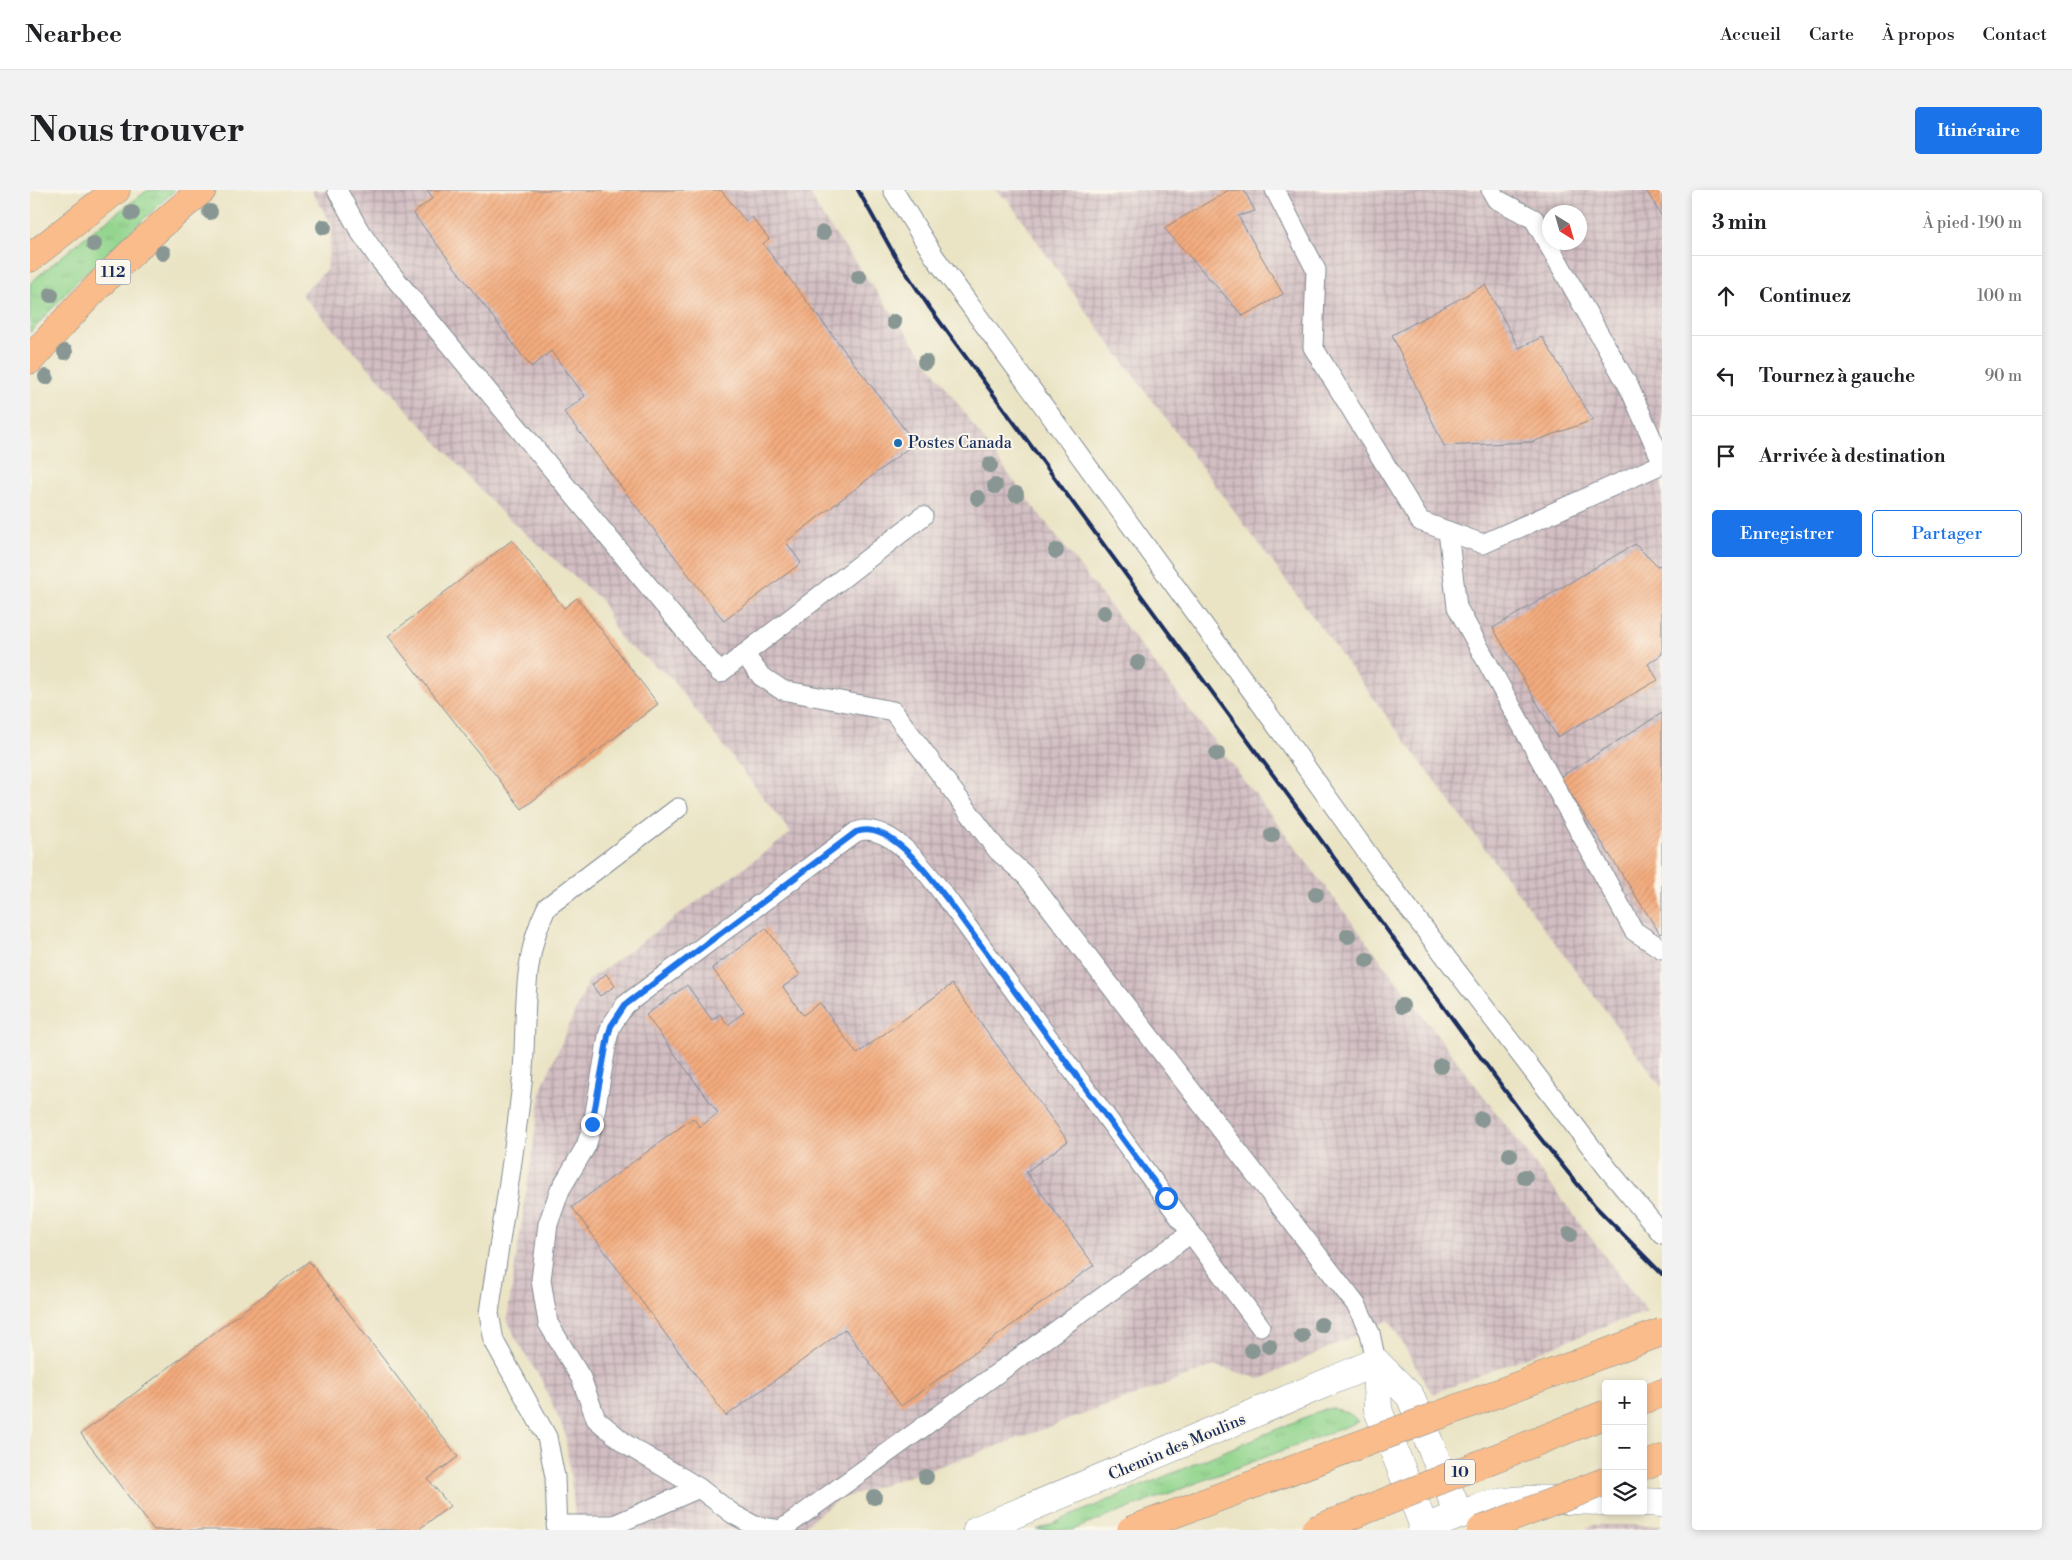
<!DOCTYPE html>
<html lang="fr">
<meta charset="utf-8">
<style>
body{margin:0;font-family:"Libre Bodoni",serif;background:#f2f2f2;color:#202124}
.controls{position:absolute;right:15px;bottom:15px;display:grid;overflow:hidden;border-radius:5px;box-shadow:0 2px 8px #0003}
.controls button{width:45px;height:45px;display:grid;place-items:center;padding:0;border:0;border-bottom:1px solid #e0e0e0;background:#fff;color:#202124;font:25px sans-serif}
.compass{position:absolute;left:1512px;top:15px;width:45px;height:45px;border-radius:50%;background:#fff;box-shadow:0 2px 8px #0003;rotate:143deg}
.stop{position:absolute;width:15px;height:15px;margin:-11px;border:4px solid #1a73e8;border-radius:50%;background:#fff}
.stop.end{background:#1a73e8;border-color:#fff;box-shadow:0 1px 5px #0008}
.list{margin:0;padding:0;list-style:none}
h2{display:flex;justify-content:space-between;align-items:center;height:65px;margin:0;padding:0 20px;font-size:21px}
h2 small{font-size:16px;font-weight:400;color:#757577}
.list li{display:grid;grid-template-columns:32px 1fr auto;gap:15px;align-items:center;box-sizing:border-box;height:80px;padding:0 20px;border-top:1px solid #e0e0e0}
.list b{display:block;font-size:19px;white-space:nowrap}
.list em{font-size:16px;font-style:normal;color:#757577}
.actions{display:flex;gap:10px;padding:15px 20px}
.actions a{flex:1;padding:11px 0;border:1px solid #1a73e8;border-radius:5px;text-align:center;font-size:18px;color:#1a73e8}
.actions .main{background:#1a73e8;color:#fff}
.icon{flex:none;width:28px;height:28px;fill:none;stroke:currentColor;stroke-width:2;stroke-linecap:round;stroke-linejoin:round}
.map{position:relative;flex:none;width:1632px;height:1340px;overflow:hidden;border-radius:5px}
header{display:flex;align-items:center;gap:30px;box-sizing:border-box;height:70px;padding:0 25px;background:#fff;border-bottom:1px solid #e0e0e0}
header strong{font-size:24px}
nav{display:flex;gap:28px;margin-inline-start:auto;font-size:18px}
.intro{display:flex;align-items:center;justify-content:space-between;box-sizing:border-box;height:120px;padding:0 30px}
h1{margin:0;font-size:35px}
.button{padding:12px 22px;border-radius:5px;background:#1a73e8;color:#fff;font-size:18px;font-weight:700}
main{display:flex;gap:30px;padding:0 30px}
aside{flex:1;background:#fff;border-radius:5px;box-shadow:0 2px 8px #0003}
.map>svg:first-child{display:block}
</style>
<header>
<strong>Nearbee</strong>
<nav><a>Accueil</a><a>Carte</a><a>À propos</a><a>Contact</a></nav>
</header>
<div class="intro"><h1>Nous trouver</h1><a class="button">Itinéraire</a></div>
<main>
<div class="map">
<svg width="1632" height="1340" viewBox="0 0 1632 1340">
<defs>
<pattern id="industrial-grid" width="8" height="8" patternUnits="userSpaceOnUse" patternTransform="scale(1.25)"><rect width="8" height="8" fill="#d2bec2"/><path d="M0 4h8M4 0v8" fill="none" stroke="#aa9ba1"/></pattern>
<pattern id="grass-tufts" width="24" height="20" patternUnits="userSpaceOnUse" patternTransform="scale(1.25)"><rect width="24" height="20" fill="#91d48c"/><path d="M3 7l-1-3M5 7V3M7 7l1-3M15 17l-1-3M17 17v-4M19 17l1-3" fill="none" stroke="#7cb67b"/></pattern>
<pattern id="building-hatch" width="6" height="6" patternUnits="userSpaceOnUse" patternTransform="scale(1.25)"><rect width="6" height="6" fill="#f3ab7d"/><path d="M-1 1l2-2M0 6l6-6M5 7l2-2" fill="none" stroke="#d0936e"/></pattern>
</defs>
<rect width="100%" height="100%" fill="#fbf7ec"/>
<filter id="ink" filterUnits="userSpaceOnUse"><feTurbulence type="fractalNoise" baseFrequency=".02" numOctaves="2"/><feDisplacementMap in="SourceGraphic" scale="10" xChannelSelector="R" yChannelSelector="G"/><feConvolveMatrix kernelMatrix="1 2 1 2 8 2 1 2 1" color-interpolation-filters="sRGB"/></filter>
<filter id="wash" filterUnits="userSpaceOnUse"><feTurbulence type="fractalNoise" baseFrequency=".0096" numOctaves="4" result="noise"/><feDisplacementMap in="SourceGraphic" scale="20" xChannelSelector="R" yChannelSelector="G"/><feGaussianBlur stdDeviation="1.12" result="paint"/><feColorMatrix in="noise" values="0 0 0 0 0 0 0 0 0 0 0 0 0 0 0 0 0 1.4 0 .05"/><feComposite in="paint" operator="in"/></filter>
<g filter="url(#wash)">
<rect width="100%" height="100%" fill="#eae4c5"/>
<!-- industrial -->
<g fill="url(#industrial-grid)" fill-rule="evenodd">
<polygon points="281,0 778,0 794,29 983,290 1250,637 1617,1122 1583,1133 1402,1204 1359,1130 1231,1189 1185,1176 943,1265 807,1310 769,1340 547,1340 535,1243 512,1191 486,1149 477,1129 512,897 559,790 761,643 639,486 590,449 571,410 472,323 271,104 297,79 302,35"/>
<path d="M964,0h668v897l-577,-777 -77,-110zM1520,22h30v30h-30z"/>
<polygon points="1564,1335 1632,1335 1632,1340 1555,1340"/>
</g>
<!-- grass -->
<g fill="url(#grass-tufts)" stroke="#568275">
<polygon points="118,0 145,0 47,91 0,143 0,93 60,43"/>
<path d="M1295,1219c12,-1 26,2 33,13l-286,108h-35z"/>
</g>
<g id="blocks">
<!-- building -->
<g fill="url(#building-hatch)">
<polygon points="397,0 691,0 716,32 722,27 739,49 733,54 885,253 756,352 771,373 694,431 534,222 555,206 521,161 501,177 383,23 403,8"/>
<polygon points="1199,0 1214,0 1225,21 1208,26 1253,104 1213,126 1134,38"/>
<polygon points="1616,0 1632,0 1632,27"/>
<polygon points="1455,95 1489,158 1512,147 1563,230 1502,252 1414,256 1362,145"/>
<polygon points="482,350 534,418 547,408 628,514 492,619 358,446"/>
<polygon points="1605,354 1627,376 1632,375 1632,464 1618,474 1628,490 1527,547 1463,438"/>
<polygon points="1632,523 1632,743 1630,744 1530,587"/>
<polygon points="736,738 770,785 753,797 773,825 790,813 827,864 922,794 1038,951 996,982 1064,1075 871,1216 815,1139 696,1226 542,1017 663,928 670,937 688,923 616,825 657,795 682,830 690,824 698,835 714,822 682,778"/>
<polygon points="576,784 585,796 570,806 562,795"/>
<polygon points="279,1071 428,1267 398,1289 420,1316 388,1340 124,1340 51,1244"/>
</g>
</g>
</g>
<g filter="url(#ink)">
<use href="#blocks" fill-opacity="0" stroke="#828a92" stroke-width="1"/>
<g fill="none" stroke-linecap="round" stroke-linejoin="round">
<defs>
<g id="service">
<polyline points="307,0 329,40 349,69 690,483 893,326"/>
<polyline points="863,0 904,66 1221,500 1350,681 1578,979 1632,1044"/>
<polyline points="1245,0 1286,80 1283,157 1390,331 1453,354 1632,274"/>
<polyline points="1461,0 1466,9 1504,29 1599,197 1632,271"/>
<polyline points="1418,341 1427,417 1604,741 1632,759"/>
<polyline points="714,464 731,486 752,500 863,521 968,661 996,686 1327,1116 1340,1143 1346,1172"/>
<path d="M833,640c36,-1 67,47 87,73l241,330 -410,297 -26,-4 -22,-12 -34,-26 -72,-43 -31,-26 -15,-41 -33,-55 -7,-43 7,-56 12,-34 26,-44 7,-22 15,-88 3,-10 14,-21 231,-173z"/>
<polyline points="1161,1043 1230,1136"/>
<polyline points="526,1335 584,1335 669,1298"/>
<path d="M527,1340l-2,-53 -8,-40 -53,-96 -5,-28c11,-76 25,-153 33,-230 6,-59 -3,-122 25,-176l131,-99"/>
</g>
<g id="tertiary">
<polyline points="1346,1172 1380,1206 1429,1325"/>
<polyline points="1346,1172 1348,1220 1395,1339"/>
<polyline points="1613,1312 1632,1313"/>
<polyline points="947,1340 1346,1172"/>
<path d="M1392,1340c27,-11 54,-24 84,-28 33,-5 67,-1 100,-1"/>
</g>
<g id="primary">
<polyline points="0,68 86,0"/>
<path d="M0,170c53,-61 110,-119 172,-170"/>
</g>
<g id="motorway">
<polyline points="1613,1210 1632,1203"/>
<polyline points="1613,1276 1632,1269"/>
</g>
</defs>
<!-- service casing -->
<use href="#service" stroke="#828a92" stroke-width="21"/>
<!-- tertiary casing -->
<use href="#tertiary" stroke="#828a92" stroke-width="29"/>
<!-- primary casing -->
<use href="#primary" stroke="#828a92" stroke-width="29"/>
<!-- motorway casing -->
<use href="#motorway" stroke="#828a92" stroke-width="29"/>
<!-- service -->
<use href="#service" stroke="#fff" stroke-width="19"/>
<!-- tertiary -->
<use href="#tertiary" stroke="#fff" stroke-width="28"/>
<!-- primary -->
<use href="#primary" stroke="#f9bc8a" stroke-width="28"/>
<!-- motorway -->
<use href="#motorway" stroke="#f9bc8a" stroke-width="28"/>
<!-- rail -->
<polyline stroke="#1b2f5e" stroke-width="4" points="828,0 865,66 899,117 1507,944 1565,1016 1632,1084"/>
<defs>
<g id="motorway-bridge">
<polyline points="1101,1340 1632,1142"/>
<polyline points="1285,1340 1576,1224"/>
<polyline points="1451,1340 1576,1291"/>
</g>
</defs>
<!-- motorway-bridge casing -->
<use href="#motorway-bridge" stroke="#828a92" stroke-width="29" stroke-linecap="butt"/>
<!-- motorway-bridge -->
<use href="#motorway-bridge" stroke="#f9bc8a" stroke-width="28"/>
</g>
<!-- trees -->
<g fill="#889793">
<circle cx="180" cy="22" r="8"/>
<circle cx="102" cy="23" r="8"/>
<circle cx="294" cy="37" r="8"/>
<circle cx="793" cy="43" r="8"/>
<circle cx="64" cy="54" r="8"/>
<circle cx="133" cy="63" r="8"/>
<circle cx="829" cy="87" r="8"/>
<circle cx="21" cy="105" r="8"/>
<circle cx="864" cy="132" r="8"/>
<circle cx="35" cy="162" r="8"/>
<circle cx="895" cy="172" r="8"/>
<circle cx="16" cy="187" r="8"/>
<circle cx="960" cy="275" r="8"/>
<circle cx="965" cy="296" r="8"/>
<circle cx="986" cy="304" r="8"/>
<circle cx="948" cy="308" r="8"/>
<circle cx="1026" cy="361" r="8"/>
<circle cx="1074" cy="423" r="8"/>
<circle cx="1108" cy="473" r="8"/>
<circle cx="1187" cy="564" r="8"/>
<circle cx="1242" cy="645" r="8"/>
<circle cx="1286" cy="704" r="8"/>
<circle cx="1318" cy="746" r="8"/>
<circle cx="1337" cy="770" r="8"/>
<circle cx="1372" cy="816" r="8"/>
<circle cx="1411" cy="876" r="8"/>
<circle cx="1451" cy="929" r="8"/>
<circle cx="1480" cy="965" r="8"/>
<circle cx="1495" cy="987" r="8"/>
<circle cx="1540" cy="1044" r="8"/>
<circle cx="1291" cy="1135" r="8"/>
<circle cx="1272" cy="1146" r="8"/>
<circle cx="1239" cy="1156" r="8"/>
<circle cx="1222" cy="1160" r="8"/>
<circle cx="896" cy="1287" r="8"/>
<circle cx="844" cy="1307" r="8"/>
</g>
</g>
<g fill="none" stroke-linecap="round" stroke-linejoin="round" filter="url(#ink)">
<!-- route -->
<path stroke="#1a73e8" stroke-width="6" d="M562,934l16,-88 3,-10 14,-21 231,-173c35,-13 75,47 94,71l216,295"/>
</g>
<!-- markers -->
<circle fill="#1f6fb2" stroke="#fbf7ec" stroke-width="2" cx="868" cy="253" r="5"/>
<g text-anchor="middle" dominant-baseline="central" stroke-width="4" stroke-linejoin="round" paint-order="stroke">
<!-- shield labels -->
<g fill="#fbf7ec" stroke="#5e6b89" stroke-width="1">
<rect x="65.5" y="69.5" width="35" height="25" rx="4"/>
<rect x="1415" y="1269.5" width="30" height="25" rx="4"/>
</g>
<g font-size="15" font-weight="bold" fill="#1b2f5e">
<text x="83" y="82">112</text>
<text x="1430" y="1282">10</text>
</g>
<!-- poi labels -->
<g font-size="16" fill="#1b2f5e" stroke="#fbf7ec" text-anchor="start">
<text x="878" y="253">Postes Canada</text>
</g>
<!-- street labels -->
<g font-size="16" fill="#1b2f5e" stroke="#fbf7ec">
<text transform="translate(1147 1257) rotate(-23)">Chemin des Moulins</text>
</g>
</g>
</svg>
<div class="controls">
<button>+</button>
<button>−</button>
<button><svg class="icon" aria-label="layers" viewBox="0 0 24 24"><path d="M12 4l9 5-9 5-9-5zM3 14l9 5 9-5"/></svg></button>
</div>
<svg class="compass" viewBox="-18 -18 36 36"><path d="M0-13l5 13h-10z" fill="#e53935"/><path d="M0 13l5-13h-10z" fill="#757577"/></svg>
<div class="stop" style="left:1136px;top:1008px"></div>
<div class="stop end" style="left:562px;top:934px"></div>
</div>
<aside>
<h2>3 min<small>À pied · 190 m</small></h2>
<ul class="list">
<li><svg class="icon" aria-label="ahead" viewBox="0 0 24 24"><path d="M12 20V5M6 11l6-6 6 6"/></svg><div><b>Continuez</b></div><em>100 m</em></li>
<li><svg class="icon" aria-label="left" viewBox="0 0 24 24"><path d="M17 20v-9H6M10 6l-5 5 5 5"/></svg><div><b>Tournez à gauche</b></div><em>90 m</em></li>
<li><svg class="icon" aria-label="arrive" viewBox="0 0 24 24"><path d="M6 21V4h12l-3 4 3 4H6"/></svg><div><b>Arrivée à destination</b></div></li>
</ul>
<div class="actions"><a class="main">Enregistrer</a><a>Partager</a></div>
</aside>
</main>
